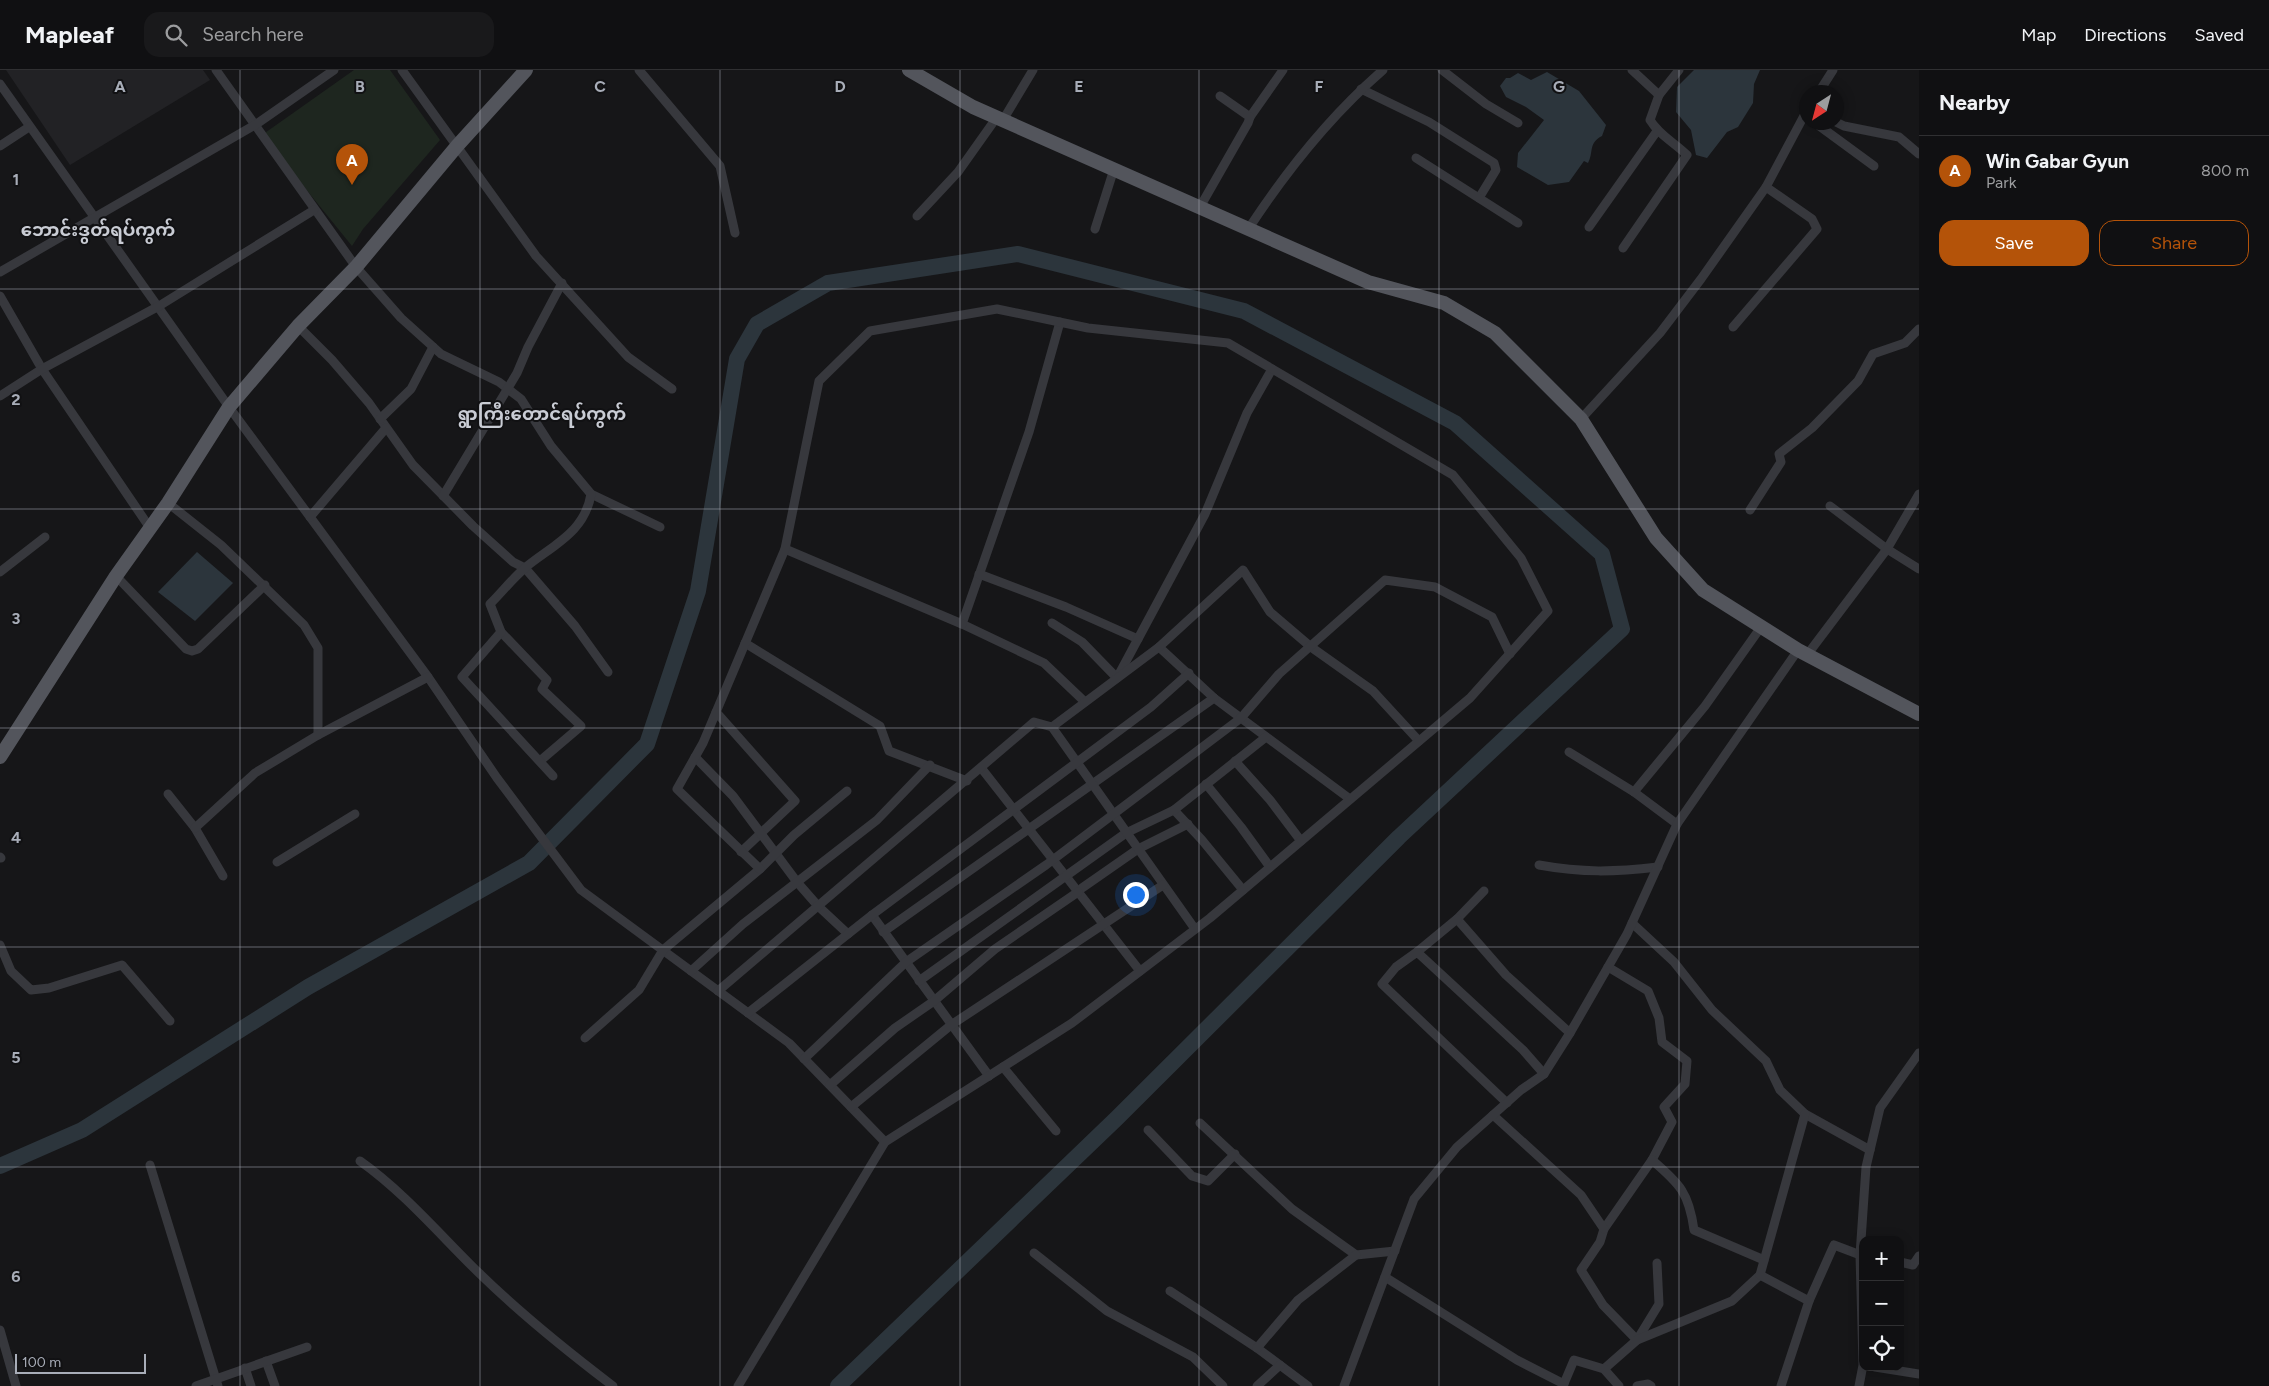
<!DOCTYPE html>
<meta charset="utf-8">
<style>
body{margin:0;font-family:Figtree,"Noto Sans Myanmar",sans-serif;background:#19191b;color:#f1f3f6}
.controls{position:absolute;right:15px;bottom:15px;display:grid;overflow:hidden;border-radius:10px;box-shadow:0 2px 12px #0003}
.controls button{width:45px;height:45px;display:grid;place-items:center;padding:0;border:0;border-bottom:1px solid #303032;background:#101012;color:#f1f3f6;font:25px sans-serif}
.compass{position:absolute;left:1799px;top:15px;width:45px;height:45px;border-radius:50%;background:#101012;box-shadow:0 2px 12px #0003;rotate:216deg}
.scale{position:absolute;left:15px;bottom:12px;width:131px;box-sizing:border-box;padding-left:5px;border:2px solid #a8adb8;border-top:0;font-size:14px;line-height:18px;white-space:nowrap;color:#a8adb8;-webkit-text-stroke:4px #111113;paint-order:stroke}
.you{position:absolute;left:1135px;top:824px;width:18px;height:18px;margin:-12px;border:4px solid #fff;border-radius:50%;background:#1a73e8;box-shadow:0 0 0 8px #1a73e833}
.badge{display:grid;place-items:center;width:32px;height:32px;border-radius:50%;background:#b45309;color:#fff;font-size:16px;font-weight:700}
.pin{position:absolute;translate:-50% -41px;filter:drop-shadow(0 1px 2px #0008)}
.pin::after{content:'';position:absolute;top:26px;width:18px;height:15px;background:inherit;clip-path:polygon(0 0,100% 0,50% 100%)}
.list{margin:0;padding:0;list-style:none}
h2{display:flex;justify-content:space-between;align-items:center;height:65px;margin:0;padding:0 20px;font-size:21px}
h2 small{font-size:16px;font-weight:400;color:#9c9d9f}
.list li{display:grid;grid-template-columns:32px 1fr auto;gap:15px;align-items:center;box-sizing:border-box;height:70px;padding:0 20px;border-top:1px solid #303032}
.list b{display:block;font-size:19px;white-space:nowrap}
.list p{margin:0;font-size:16px;white-space:nowrap;color:#9c9d9f}
.list em{font-size:16px;font-style:normal;color:#9c9d9f}
.actions{display:flex;gap:10px;padding:15px 20px}
.actions a{flex:1;padding:11px 0;border:1px solid #b45309;border-radius:15px;text-align:center;font-size:18px;color:#b45309}
.actions .main{background:#b45309;color:#fff}
.icon{flex:none;width:28px;height:28px;fill:none;stroke:currentColor;stroke-width:2;stroke-linecap:round;stroke-linejoin:round}
.map{position:relative;flex:none;width:1919px;height:1316px;overflow:hidden}
header{display:flex;align-items:center;gap:30px;box-sizing:border-box;height:70px;padding:0 25px;background:#101012;border-bottom:1px solid #303032}
header strong{font-size:24px}
nav{display:flex;gap:28px;margin-inline-start:auto;font-size:18px}
.search{width:350px;height:45px;background:#19191b;display:flex;align-items:center;gap:12px;box-sizing:border-box;padding:0 18px;border-radius:15px;color:#9c9d9f;font-size:19px}
main{display:flex}
aside{flex:1;background:#101012}
.map>svg:first-child{display:block}
</style>
<header>
<strong>Mapleaf</strong>
<div class="search"><svg class="icon" aria-label="search" viewBox="0 0 24 24"><circle cx="10" cy="10" r="6"/><path d="M15 15l6 6"/></svg>Search here</div>
<nav><a>Map</a><a>Directions</a><a>Saved</a></nav>
</header>
<main>
<div class="map">
<svg width="1919" height="1316" viewBox="0 0 1919 1316">
<rect width="100%" height="100%" fill="#161618"/>
<!-- built -->
<polygon fill="#222225" points="6,0 203,0 210,10 70,95"/>
<!-- green -->
<polygon fill="#1e261f" points="354,0 390,0 440,70 363,159 352,176 262,65"/>
<!-- water -->
<g fill="#2c353c">
<polygon points="1694,0 1760,0 1754,14 1753,33 1738,57 1727,62 1707,88 1696,85 1691,60 1676,42 1677,17"/>
<path d="M1547,2l32,19 27,34 -4,11c-14,7 -8,16 -14,27l-4,-2 -15,21 -21,3 -31,-18 1,-14 26,-33 -18,-13 -20,-10 -6,-11 6,-8h4l8,-5 13,7z"/>
<polygon points="197,482 233,513 195,551 158,522"/>
</g>
<g fill="none" stroke-linecap="round" stroke-linejoin="round">
<!-- river -->
<polyline stroke="#2c353c" stroke-width="16" points="0,1096 82,1060 308,917 529,793 647,674 698,521 737,289 757,254 828,213 1018,184 1244,241 1455,353 1602,484 1622,559 1399,767 1117,1048 838,1316"/>
<!-- street -->
<g stroke="#37383d" stroke-width="9">
<polyline points="216,0 356,197 401,248 441,284 499,312 521,329 551,376 591,424 660,457"/>
<polyline points="402,0 536,186 628,287 672,319"/>
<polyline points="639,0 720,96 735,163"/>
<polyline points="1442,0 1486,34 1518,53"/>
<polyline points="1632,0 1659,25"/>
<polyline points="0,14 229,337 428,607 497,708 581,820 789,973 885,1072"/>
<polyline points="1361,19 1429,52 1494,93 1496,100 1479,128"/>
<polyline points="1819,22 1833,0"/>
<polyline points="1250,47 1283,0"/>
<polyline points="1003,50 1033,0"/>
<polyline points="1814,52 1874,96"/>
<polyline points="1836,52 1844,56 1899,67 1919,84"/>
<polyline points="0,76 29,57"/>
<polyline points="1416,88 1518,153"/>
<polyline points="1200,137 1248,53 1250,47 1220,26"/>
<polyline points="917,146 958,102 997,47"/>
<polyline points="1589,157 1657,61"/>
<path d="M1249,158c38,-58 81,-112 134,-158"/>
<polyline points="1095,159 1114,99"/>
<path d="M1623,178l64,-93c-12,-12 -28,-20 -37,-35l9,-25 20,-25"/>
<polyline points="0,202 255,55 334,0"/>
<polyline points="0,226 42,299 150,458"/>
<polyline points="1060,252 1029,362 962,554 1044,593 1085,632"/>
<polyline points="298,256 332,290 369,333 413,395 473,456 513,492 525,498 575,556 608,602"/>
<polyline points="1733,257 1817,159 1812,149 1766,117"/>
<polyline points="0,326 42,299 159,236 314,140"/>
<polyline points="380,349 411,319 433,277"/>
<polyline points="1581,349 1660,263 1701,209 1766,117 1806,42"/>
<polyline points="443,426 517,303 528,277 562,213"/>
<polyline points="168,433 221,475 304,555 318,578 318,665"/>
<polyline points="1830,436 1887,479 1919,499"/>
<polyline points="1750,440 1781,392 1779,384 1812,358 1858,311 1873,284 1905,273 1919,259"/>
<polyline points="310,447 386,358"/>
<polyline points="785,479 962,554"/>
<polyline points="0,502 45,467"/>
<polyline points="979,504 1066,537 1138,569"/>
<polyline points="116,506 186,579 192,581 198,579 265,515"/>
<polyline points="1052,553 1082,572 1117,608 1205,444 1247,343 1272,299"/>
<polyline points="501,562 547,610 542,619 581,656 540,691"/>
<polyline points="745,573 880,656 889,681 967,711"/>
<polyline points="1159,577 1214,628 1350,729"/>
<polyline points="1807,585 1887,479 1919,424"/>
<polyline points="716,642 795,731 741,782"/>
<polyline points="1052,657 1159,577 1243,500 1270,542 1311,577 1373,621 1419,671"/>
<polyline points="1569,682 1634,722 1677,754"/>
<polyline points="695,687 733,726 797,812 818,836 848,864"/>
<polyline points="1235,691 1270,730 1301,771"/>
<polyline points="982,699 1140,901"/>
<path d="M553,706l-91,-99 39,-45 -11,-28c12,-12 23,-26 36,-37 27,-22 59,-35 65,-73"/>
<polyline points="1206,714 1241,757 1270,797"/>
<polyline points="1634,722 1705,636 1761,557"/>
<polyline points="168,724 195,758 223,806"/>
<polyline points="1174,740 1202,770 1243,820"/>
<polyline points="195,758 255,703 318,665 428,607"/>
<polyline points="0,787 1,788"/>
<polyline points="277,792 355,744"/>
<path d="M1539,795c44,8 75,7 119,2"/>
<polyline points="1082,818 1138,779 1188,754"/>
<polyline points="1484,821 1457,849 1506,905 1570,963"/>
<polyline points="872,845 989,1006"/>
<polyline points="1632,853 1674,892 1712,940 1766,991 1780,1020 1805,1044 1870,1080"/>
<polyline points="883,862 1214,628"/>
<polyline points="0,875 11,901 31,920 49,918 122,895 170,951"/>
<polyline points="1417,882 1457,849"/>
<polyline points="1608,897 1648,921 1659,948 1662,972 1687,991 1685,1014 1664,1037 1672,1052 1652,1090 1604,1159 1600,1172 1581,1200 1603,1235 1637,1270 1659,1234 1657,1193"/>
<polyline points="691,901 743,854 877,750 930,695"/>
<polyline points="919,911 1126,763 1174,740 1266,667"/>
<polyline points="718,921 1034,652 1052,657 1195,859"/>
<polyline points="748,943 872,845 1151,637 1189,603"/>
<polyline points="585,968 639,920 663,880 760,799 794,765 847,721"/>
<polyline points="804,989 906,892 1046,795 1241,648 1279,604 1385,510 1435,517 1492,547 1510,584"/>
<polyline points="1003,997 1056,1061"/>
<polyline points="830,1015 895,958 934,931 995,879 1078,822"/>
<polyline points="1507,1033 1382,914 1396,897 1417,882 1523,980 1544,1004"/>
<polyline points="851,1037 951,955 1163,815"/>
<polyline points="1493,1045 1581,1125 1604,1159"/>
<polyline points="1200,1053 1292,1139 1356,1185 1395,1181"/>
<polyline points="1148,1060 1192,1106 1208,1111 1235,1084"/>
<path d="M1652,1090c28,24 37,33 42,70l70,30"/>
<path d="M360,1091c45,32 80,74 119,112 42,41 88,78 134,113"/>
<polyline points="150,1095 218,1316"/>
<polyline points="1034,1183 1107,1241 1193,1287 1223,1316"/>
<polyline points="1900,1192 1913,1195 1919,1186"/>
<polyline points="1385,1207 1517,1290 1564,1314"/>
<polyline points="1170,1221 1257,1278 1308,1316"/>
<polyline points="1809,1231 1834,1175 1863,1186"/>
<polyline points="0,1260 16,1316"/>
<polyline points="1257,1278 1298,1230 1356,1185"/>
<polyline points="266,1291 275,1316"/>
<polyline points="1875,1297 1919,1304"/>
<polyline points="245,1298 251,1316"/>
<polyline points="1604,1299 1637,1270 1732,1231 1760,1205"/>
<polyline points="196,1316 307,1277"/>
<polyline points="738,1316 885,1072 1072,953 1210,848 1470,628 1548,541 1521,488 1453,405 1228,273 1088,258 997,239 870,261 819,311 785,479 703,673 677,719 760,799"/>
<polyline points="1257,1316 1280,1295"/>
<polyline points="1344,1316 1414,1129 1457,1077 1521,1020 1544,1004 1570,963 1627,864 1677,754 1798,580"/>
<polyline points="1563,1316 1574,1290 1604,1299 1619,1316"/>
<polyline points="1637,1316 1648,1314 1651,1316"/>
<polyline points="1781,1316 1809,1231 1760,1205 1805,1044"/>
<polyline points="1859,1316 1863,1295 1860,1185 1866,1097 1880,1038 1919,983"/>
</g>
<!-- primary -->
<g stroke="#53555c" stroke-width="14">
<polyline points="909,0 973,37 1368,212 1444,233 1495,263 1581,349 1656,468 1703,520 1798,580 1919,644"/>
<polyline points="0,687 116,506 168,433 229,337 298,256 356,197 457,76 526,0"/>
</g>
</g>
<!-- grid -->
<path fill="none" stroke="#a8adb8" stroke-width="1" stroke-opacity="0.55" d="M240,0v1316M480,0v1316M720,0v1316M960,0v1316M1199,0v1316M1439,0v1316M1679,0v1316M0,219h1919M0,439h1919M0,658h1919M0,877h1919M0,1097h1919"/>
<g text-anchor="middle" dominant-baseline="central" stroke-width="4" stroke-linejoin="round" paint-order="stroke">
<!-- quarter labels -->
<g font-size="18" font-weight="bold" fill="#c9ccd4" stroke="#111113">
<text x="98" y="160">ဘောင်းဒွတ်ရပ်ကွက်</text>
<text x="542" y="344">ရွာကြီးတောင်ရပ်ကွက်</text>
</g>
</g>
<g font-size="16" text-anchor="middle" font-weight="bold" fill="#a8adb8" stroke="#111113" stroke-width="4" stroke-linejoin="round" paint-order="stroke">
<text x="120" y="22">A</text>
<text x="360" y="22">B</text>
<text x="600" y="22">C</text>
<text x="840" y="22">D</text>
<text x="1079" y="22">E</text>
<text x="1319" y="22">F</text>
<text x="1559" y="22">G</text>
<text x="16" y="115">1</text>
<text x="16" y="335">2</text>
<text x="16" y="554">3</text>
<text x="16" y="773">4</text>
<text x="16" y="993">5</text>
<text x="16" y="1212">6</text>
</g>
</svg>
<div class="controls">
<button>+</button>
<button>−</button>
<button><svg class="icon" aria-label="locate" viewBox="0 0 24 24"><circle cx="12" cy="12" r="6"/><path d="M12 2v4M12 18v4M2 12h4M18 12h4"/></svg></button>
</div>
<svg class="compass" viewBox="-18 -18 36 36"><path d="M0-13l5 13h-10z" fill="#e53935"/><path d="M0 13l5-13h-10z" fill="#9c9d9f"/></svg>
<div class="scale">100 m</div>
<div class="you"></div>
<div class="pin badge" style="left:352px;top:115px">A</div>
</div>
<aside>
<h2>Nearby<small></small></h2>
<ul class="list">
<li><span class="badge">A</span><div><b>Win Gabar Gyun</b><p>Park</p></div><em>800 m</em></li>
</ul>
<div class="actions"><a class="main">Save</a><a>Share</a></div>
</aside>
</main>
